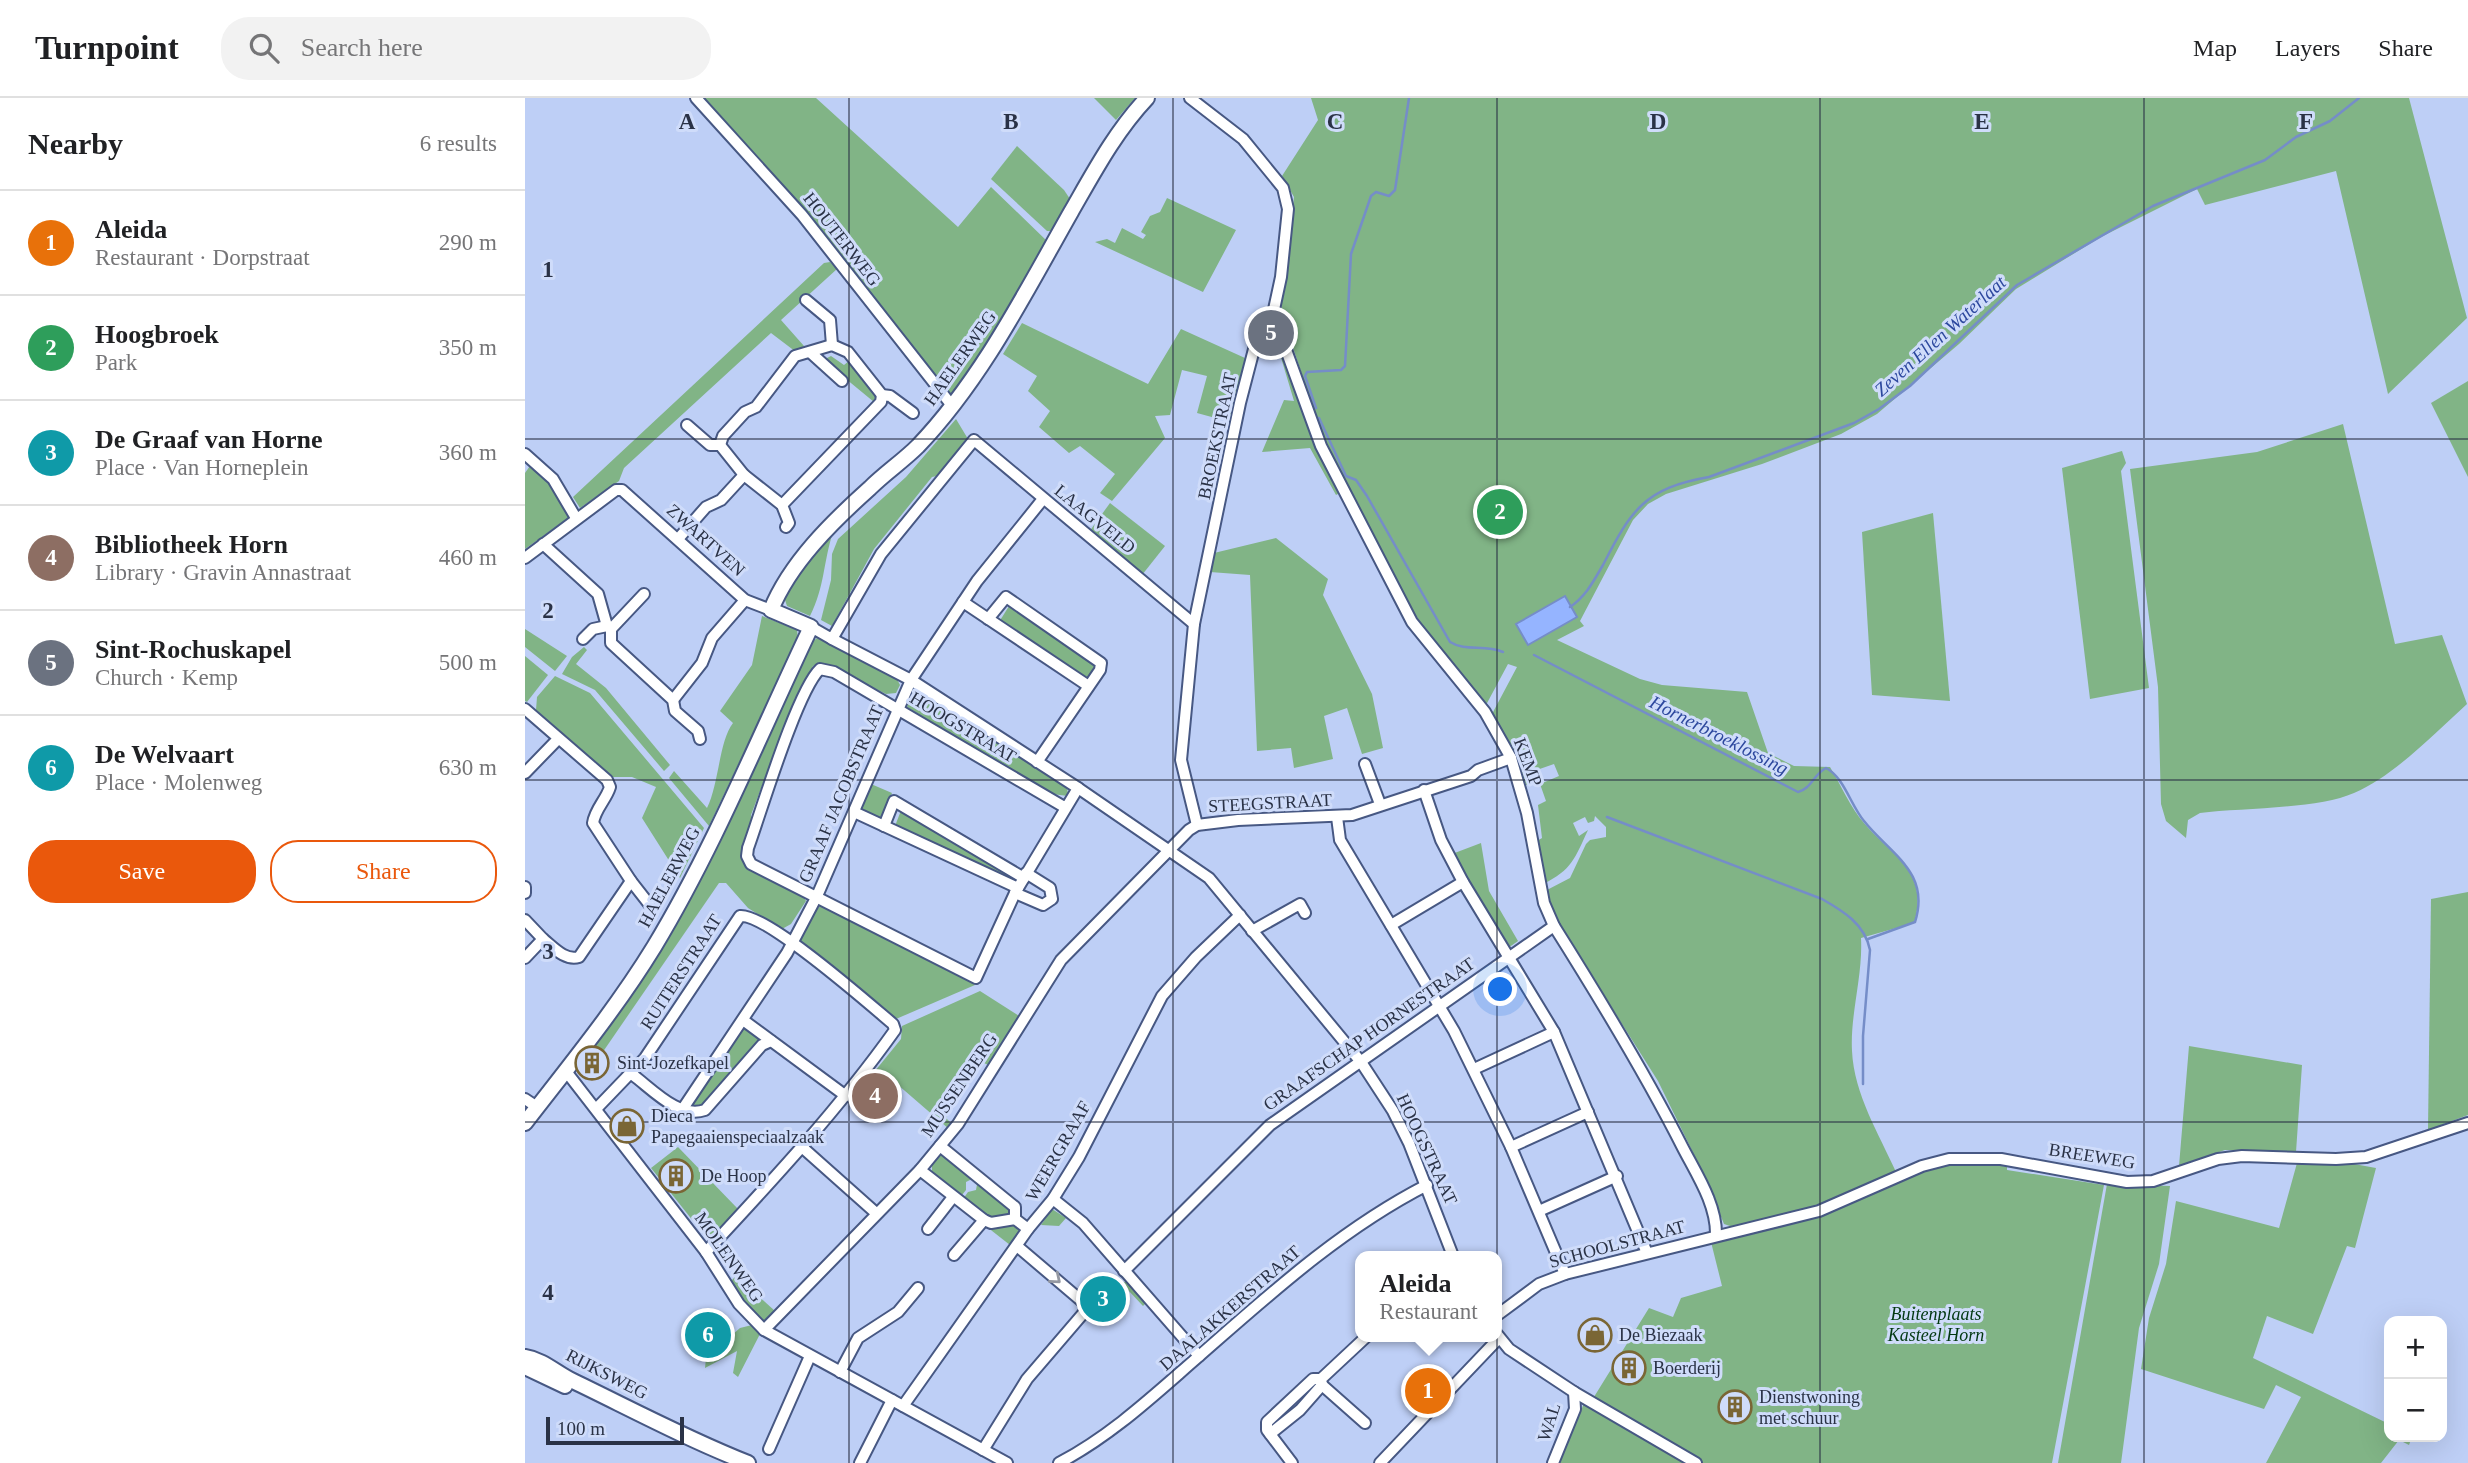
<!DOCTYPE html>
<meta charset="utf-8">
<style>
body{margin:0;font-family:Georgia,serif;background:#f2f2f2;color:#202124}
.controls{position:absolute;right:21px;bottom:21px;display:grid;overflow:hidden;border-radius:14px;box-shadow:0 7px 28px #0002}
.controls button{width:63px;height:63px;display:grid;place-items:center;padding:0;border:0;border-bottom:2px solid #e0e0e0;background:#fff;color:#202124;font:35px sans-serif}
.scale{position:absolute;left:21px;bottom:18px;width:138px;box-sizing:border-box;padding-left:7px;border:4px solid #2a3246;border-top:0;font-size:19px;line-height:24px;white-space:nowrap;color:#2a3246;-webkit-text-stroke:5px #cfdcfa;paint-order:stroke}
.you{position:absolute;left:976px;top:892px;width:24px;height:24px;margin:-18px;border:5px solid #fff;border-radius:50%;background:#1a73e8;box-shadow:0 0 0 10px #1a73e833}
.badge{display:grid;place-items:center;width:46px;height:46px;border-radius:50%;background:#ea580c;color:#fff;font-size:23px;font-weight:700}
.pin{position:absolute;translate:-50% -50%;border:4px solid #fff;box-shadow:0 2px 7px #0006}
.popup{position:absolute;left:830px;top:1153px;width:147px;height:91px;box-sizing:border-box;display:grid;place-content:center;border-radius:14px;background:#fff;filter:drop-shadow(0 2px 5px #0005);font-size:23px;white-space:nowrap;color:#757577}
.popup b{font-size:26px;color:#202124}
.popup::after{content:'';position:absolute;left:50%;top:100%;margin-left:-14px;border:14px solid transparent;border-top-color:#fff}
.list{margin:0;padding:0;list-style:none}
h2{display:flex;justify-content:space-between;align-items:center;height:91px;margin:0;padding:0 28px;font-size:30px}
h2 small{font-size:23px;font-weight:400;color:#757577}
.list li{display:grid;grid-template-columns:46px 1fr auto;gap:21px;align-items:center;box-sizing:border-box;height:105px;padding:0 28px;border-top:2px solid #e0e0e0}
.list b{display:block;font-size:26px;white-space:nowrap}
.list p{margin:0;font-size:23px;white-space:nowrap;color:#757577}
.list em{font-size:23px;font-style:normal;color:#757577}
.actions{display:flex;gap:14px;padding:21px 28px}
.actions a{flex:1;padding:16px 0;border:2px solid #ea580c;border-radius:28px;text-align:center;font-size:24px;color:#ea580c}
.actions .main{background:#ea580c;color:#fff}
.icon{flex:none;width:38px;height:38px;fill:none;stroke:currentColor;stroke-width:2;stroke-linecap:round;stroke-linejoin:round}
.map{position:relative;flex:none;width:1943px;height:1365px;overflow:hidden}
header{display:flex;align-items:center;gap:42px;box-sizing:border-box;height:98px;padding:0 35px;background:#fff;border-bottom:2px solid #e0e0e0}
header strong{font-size:33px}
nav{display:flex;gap:38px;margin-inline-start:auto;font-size:24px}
.search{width:490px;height:63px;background:#f2f2f2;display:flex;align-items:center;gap:18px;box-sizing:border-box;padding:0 24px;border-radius:28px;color:#757577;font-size:26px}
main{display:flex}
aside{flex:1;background:#fff}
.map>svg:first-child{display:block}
</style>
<header>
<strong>Turnpoint</strong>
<div class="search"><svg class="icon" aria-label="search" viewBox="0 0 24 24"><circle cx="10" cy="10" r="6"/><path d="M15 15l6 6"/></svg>Search here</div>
<nav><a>Map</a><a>Layers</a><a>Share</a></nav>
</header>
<main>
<aside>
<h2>Nearby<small>6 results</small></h2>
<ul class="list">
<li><span class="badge" style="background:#e8710a">1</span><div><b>Aleida</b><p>Restaurant · Dorpstraat</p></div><em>290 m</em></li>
<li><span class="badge" style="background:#2e9e5b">2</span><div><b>Hoogbroek</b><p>Park</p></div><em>350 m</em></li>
<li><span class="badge" style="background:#0f9aa8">3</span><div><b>De Graaf van Horne</b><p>Place · Van Horneplein</p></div><em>360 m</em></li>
<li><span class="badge" style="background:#8d6e63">4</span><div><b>Bibliotheek Horn</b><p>Library · Gravin Annastraat</p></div><em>460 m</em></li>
<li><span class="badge" style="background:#6b7280">5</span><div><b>Sint-Rochuskapel</b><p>Church · Kemp</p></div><em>500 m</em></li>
<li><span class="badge" style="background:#0f9aa8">6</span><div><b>De Welvaart</b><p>Place · Molenweg</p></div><em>630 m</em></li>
</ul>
<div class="actions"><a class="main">Save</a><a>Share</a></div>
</aside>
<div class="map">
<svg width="1943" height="1365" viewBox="0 0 1943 1365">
<rect width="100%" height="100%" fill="#becff6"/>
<!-- green -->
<g fill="#81b486">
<polygon points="178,0 291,0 433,129 466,89 523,144 433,292 427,296 417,292 277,108"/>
<polygon points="569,0 610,0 591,22"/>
<path d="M786,0h1098l58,220 -79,76 -52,-223 -131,34 -8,-16 -96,48 -85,52 -57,55 -82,70 -36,20 -79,30 -96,30 -18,10 -15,16 -53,101 4,5 -27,14 83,39 22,6 85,7 21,61 26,13 36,1c11,18 20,40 34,56 27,32 66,49 50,100l-53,15c2,38 -11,76 -9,113 2,43 27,83 44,121l-57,28 -106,27 -9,-3 -21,-51 -45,-92 -103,-163 -10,-27 25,-13 16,-34 4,-4 16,-3v-10l-11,-11 -1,5 -6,2 -3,-6 -12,6 6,13 9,-6c-13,28 -16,40 -45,54l-6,-43 5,-3 -4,-33 8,-4 -6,-17 19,-8 -5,-12 -23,8 2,11 -7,2 -8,-24 -26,-47 25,-47 -9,-3 -22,41 -60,-72 -26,-45 -74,-142 -42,-125 -3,-17 13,-107 -12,-21 36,-56z"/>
<polygon points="492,48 539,92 545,101 530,133 522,133 466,81"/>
<polygon points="642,100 711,132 678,194 570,144 582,141 590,145 597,130 618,141 621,137 616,134 625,118 635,114"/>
<polygon points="305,164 312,171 256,222 279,248 271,254 246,235 99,370 94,383 55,410 48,399 299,165"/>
<polygon points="497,225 623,286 656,231 720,260 705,324 672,315 682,278 657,272 645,317 630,318 640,340 587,403 575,395 590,376 555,348 544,355 514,329 525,313 503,293 512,278 478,256"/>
<polygon points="745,228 751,230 815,395 811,397 785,350 737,354 759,302 769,303 751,243 738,240 729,270 735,240"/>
<polygon points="306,258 319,267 324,263 352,299 349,304 298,262"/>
<polygon points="1943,283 1943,379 1906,305"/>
<polygon points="431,321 443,341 412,378 407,379 349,451 307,528 296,522 306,482 307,456 313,441 381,379"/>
<path d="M1818,326l52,220 47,-9 25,69c-32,29 -73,72 -113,89 -36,16 -112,15 -154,20l-12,7 -2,18 -20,-17 -5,-17 -3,-117 -28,-218 127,-17z"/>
<polygon points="1597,353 1601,365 1596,373 1624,590 1565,601 1537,370"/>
<polygon points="7,365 24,381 46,418 0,451 0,375"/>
<polygon points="585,405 640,448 617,477 564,434"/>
<polygon points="1408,415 1425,603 1347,597 1337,434"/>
<path d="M308,434c-10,31 -8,54 -23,84l-23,-10 -3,-9 7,-15z"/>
<polygon points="751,440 803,481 798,497 847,596 858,650 837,656 822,610 799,618 808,661 769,670 766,650 732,653 725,477 685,474 689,455"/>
<polygon points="486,505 573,569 564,579 557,578 474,524"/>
<path d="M237,518l35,14 1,9 -89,187 -40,-48 5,-7 33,37c12,-24 12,-67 26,-85l-13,-12 32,-46z"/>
<polygon points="0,531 42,558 30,573 0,549"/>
<polygon points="292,540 372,581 375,587 371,595 361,596 298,565 288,568 276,598 270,600 226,717 228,724 217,761 223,769 277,796 281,803 266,826 257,831 223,810 201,785 194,785 73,961 63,954 147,833 286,545"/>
<polygon points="59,549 62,552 51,566 81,590 145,667 139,673 70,592 37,576 47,559"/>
<polygon points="0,558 23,577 2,604 0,603"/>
<polygon points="30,578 65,595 179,730 155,780 117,720 131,689 107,679 88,679 11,612 12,599"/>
<polygon points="393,592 542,688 543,698 527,696 382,609 386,593"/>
<polygon points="346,686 367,695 354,722 336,710"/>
<polygon points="377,710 494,779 484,783 370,728"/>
<polygon points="956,745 964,793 993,843 983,850 927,756"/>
<polygon points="1943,794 1943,1017 1903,1032 1906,801"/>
<polygon points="296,806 447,882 450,887 371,921 275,842 274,837"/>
<polygon points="455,893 494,918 463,967 455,963 421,1020 427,1026 424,1031 365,980 350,973 376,941 377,928"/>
<polygon points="224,928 238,941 177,1008 169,1008 166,1006 217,930"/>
<polygon points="1664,948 1777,967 1771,1054 1700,1052 1654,1068"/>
<polygon points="153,1049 213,1111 184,1143 126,1070"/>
<polygon points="419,1054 451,1079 441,1084 441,1092 437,1097 407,1074 407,1067"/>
<polygon points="1453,1063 1482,1069 1482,1072 1579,1087 1527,1365 1035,1365 1059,1305 1064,1307 1124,1210 1148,1219 1156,1200 1197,1188 1186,1144 1302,1116 1398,1072"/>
<polygon points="1772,1065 1829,1066 1851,1070 1830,1150 1822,1148 1788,1236 1742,1218 1728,1260 1864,1326 1864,1339 1887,1339 1884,1347 1874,1342 1856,1365 1741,1365 1776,1299 1751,1287 1739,1311 1616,1271 1624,1220 1641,1166 1651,1103 1754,1130"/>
<polygon points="453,1081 488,1112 488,1118 464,1120 438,1101 443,1094 451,1092"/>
<polygon points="1582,1086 1645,1088 1634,1166 1614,1230 1596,1365 1533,1365"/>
<polygon points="527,1111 541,1120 534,1128 516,1127"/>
<polygon points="487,1126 493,1129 494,1135 485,1147 462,1129"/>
<polygon points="211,1178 250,1213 240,1224 232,1222 204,1185"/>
<polygon points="602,1182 622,1204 618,1208 603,1192 598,1195 593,1190"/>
<polygon points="575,1195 588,1197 596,1206 578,1221 572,1214"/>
<polygon points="227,1227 235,1236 213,1279 208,1275 212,1253 180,1270 181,1260 215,1230"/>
</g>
<!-- water -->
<polygon fill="#95b4ff" stroke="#758dc8" stroke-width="2" points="1040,498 1052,519 1003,547 991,526"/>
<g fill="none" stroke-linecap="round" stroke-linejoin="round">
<!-- stream -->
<g stroke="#758dc8" stroke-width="2.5">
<polyline points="791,310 780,278 782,274 816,272 820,268 826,156 846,98 851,94 864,98 870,92 884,0"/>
<path d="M794,320l27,58 10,4 11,16 83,146c16,10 34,2 53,10"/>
<path d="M1045,509c16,-11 23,-25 33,-42 28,-55 42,-77 106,-88l145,-54 25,-14 31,-23 107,-101 136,-79 112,-46 31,-23 34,-16 29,-23"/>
<path d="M1009,557l264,137c13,-3 16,-18 28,-24 18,9 25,38 38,53 26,33 67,51 51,101l-47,17"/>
<path d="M1082,719l215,82c21,12 43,25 48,51l-7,86v48"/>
</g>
<defs>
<g id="street">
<polyline points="171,0 277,117 428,309"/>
<polyline points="665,0 718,41 758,90 763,111 756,179 748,216 735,228 715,305 669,526 656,662 672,727"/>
<polyline points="281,202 305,222 307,247"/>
<path d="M748,216l48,132 91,176 73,90 26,46 16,55 17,90 10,23c46,73 90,145 129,222 14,27 34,57 33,88"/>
<polyline points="286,255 317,283"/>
<polyline points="162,327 185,347 195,347"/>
<polyline points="195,347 198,338 220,314 231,309 270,258 307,247 323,254 357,297 365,298 388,315"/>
<polyline points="195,347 219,377 257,407 264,425 261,429"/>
<polyline points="0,356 28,381 51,420"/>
<polyline points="257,407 356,304 357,297"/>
<polyline points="153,441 181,409 196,402 219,377"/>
<polyline points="18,446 73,496 82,528 86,531"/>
<polyline points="0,460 91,392 97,392 220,502 246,512"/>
<polyline points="119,496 86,531 86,545 148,602 150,613 173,633 175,641"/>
<polyline points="438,504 562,587"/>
<polyline points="463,521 481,499 576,565 575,572 512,664"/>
<polyline points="286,529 307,541 356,456 449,342 669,526"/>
<polyline points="58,541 68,531 82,528"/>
<path d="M307,541l79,41 167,108 -12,20 -232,-136 -14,-3c-23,22 -59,143 -72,179l-1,8 4,8 225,114 39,-85 51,-85"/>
<polyline points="148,602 177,565 187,540 220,502"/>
<path d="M0,611l82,71 3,7c-4,13 -15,22 -17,36l38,58 -52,76c-14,4 -25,-9 -36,-18l-18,19"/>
<polyline points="840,666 855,706"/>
<polyline points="0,675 33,641"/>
<polyline points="553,690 684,780 836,964 868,1013 884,1045 928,1158"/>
<polyline points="899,692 916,742 938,784 1029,934 1122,1155"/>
<polyline points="329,714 493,790"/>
<polyline points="812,719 815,742 929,933 986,1049 1040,1176"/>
<polyline points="359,728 369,703 499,780"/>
<polyline points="106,783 124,806"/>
<polyline points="0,789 0,795"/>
<polyline points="490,795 518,807 527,801 525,790 501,775"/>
<polyline points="0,822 18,841"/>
<polyline points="866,827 938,784"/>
<polyline points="727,833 775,806 780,815"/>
<polyline points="218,922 321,998"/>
<polyline points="949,971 1029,934"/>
<polyline points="40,972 181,1154 214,1206 239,1232 482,1365"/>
<path d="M108,977c20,15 46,44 72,35l57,-65 9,-4"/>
<polyline points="0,1001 12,1009"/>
<path d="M71,1011l49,-51 95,-142c26,-3 128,87 153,108l2,6c-57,80 -123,151 -189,222"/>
<polyline points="157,1012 262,855 292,798 386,582 452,483 518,401"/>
<polyline points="415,1048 490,1109 490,1121"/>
<polyline points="986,1049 1063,1014"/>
<polyline points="278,1050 351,1115"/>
<polyline points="395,1072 459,1122 466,1125 490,1121 503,1131"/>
<polyline points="528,1101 558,1125 674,1258"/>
<polyline points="1014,1113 1092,1078"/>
<polyline points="403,1131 428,1099"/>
<polyline points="429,1157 459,1122"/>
<polyline points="599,1173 745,1027 1029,828"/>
<polyline points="971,1218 1014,1186 1040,1176 1294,1113 1397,1068 1424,1061 1476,1061 1602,1084 1628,1083 1693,1061 1717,1058 1811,1061 1841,1059 1943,1025"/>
<polyline points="239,1232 395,1072 433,1026 536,862 664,732 672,727 713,722 827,717 946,678 953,672 986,660"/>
<polyline points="971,1235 984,1251 1049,1294 1171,1365"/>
<polyline points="315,1274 333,1240 373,1214 393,1190"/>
<polyline points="797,1287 840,1325"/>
<polyline points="378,1308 503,1131 528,1101 554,1059 637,898 671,859 715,817"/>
<polyline points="745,1336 775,1312 797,1287 796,1281 841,1239"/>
<polyline points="244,1351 285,1258"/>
<polyline points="458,1352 502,1281 562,1211 559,1205 492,1148"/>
<polyline points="335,1365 367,1302"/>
<path d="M534,1365c53,-28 94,-67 139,-106 72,-63 143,-128 229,-172"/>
<polyline points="767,1365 742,1332 742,1324 788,1281 796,1281"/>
<polyline points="855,1365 974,1240"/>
<polyline points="1028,1365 1050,1311 1049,1294"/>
</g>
<g id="secondary">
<path d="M0,1025c44,-57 91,-114 129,-176 61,-101 106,-213 157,-320l-40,-17c19,-47 61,-88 99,-122 15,-15 33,-27 48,-42 64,-67 107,-153 153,-234 23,-40 44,-80 76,-114"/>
<path d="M0,1259c19,3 31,16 48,24 58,28 114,58 175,82"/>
<polyline points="0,1269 40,1288"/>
</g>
</defs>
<!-- street casing -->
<use href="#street" stroke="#475883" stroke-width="14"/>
<!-- secondary casing -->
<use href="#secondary" stroke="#475883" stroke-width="18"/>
<!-- street -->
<use href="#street" stroke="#fff" stroke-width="10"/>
<!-- secondary -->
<use href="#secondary" stroke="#fff" stroke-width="14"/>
</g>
<!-- one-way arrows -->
<defs><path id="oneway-chevron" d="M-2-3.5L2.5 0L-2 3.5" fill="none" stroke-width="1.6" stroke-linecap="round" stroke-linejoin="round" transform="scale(1.75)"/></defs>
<use stroke="#9498a2" href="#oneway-chevron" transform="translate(531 1181) rotate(40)"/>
<!-- grid -->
<path fill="none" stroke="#2a3246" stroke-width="2" stroke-opacity="0.55" d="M324,0v1365M648,0v1365M972,0v1365M1295,0v1365M1619,0v1365M0,341h1943M0,682h1943M0,1024h1943"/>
<!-- icons -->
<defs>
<symbol id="building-ring" viewBox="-11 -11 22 22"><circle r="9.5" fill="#cfdcfa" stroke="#7a6635" stroke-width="1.5"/><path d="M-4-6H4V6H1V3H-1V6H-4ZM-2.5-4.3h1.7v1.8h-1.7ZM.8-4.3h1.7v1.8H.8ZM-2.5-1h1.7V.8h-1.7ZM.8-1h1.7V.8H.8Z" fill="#7a6635"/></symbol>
<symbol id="shop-ring" viewBox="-11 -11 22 22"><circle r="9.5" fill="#cfdcfa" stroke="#7a6635" stroke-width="1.5"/><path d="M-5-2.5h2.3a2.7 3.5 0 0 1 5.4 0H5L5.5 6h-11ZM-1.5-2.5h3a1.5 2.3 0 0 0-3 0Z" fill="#7a6635"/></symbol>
</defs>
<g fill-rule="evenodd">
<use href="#building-ring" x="48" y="946" width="38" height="38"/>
<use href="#shop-ring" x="83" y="1009" width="38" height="38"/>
<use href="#building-ring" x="132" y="1059" width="38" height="38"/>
<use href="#shop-ring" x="1051" y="1218" width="38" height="38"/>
<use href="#building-ring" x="1085" y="1251" width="38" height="38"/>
<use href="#building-ring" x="1191" y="1290" width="38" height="38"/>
</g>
<g text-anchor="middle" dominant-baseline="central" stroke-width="6" stroke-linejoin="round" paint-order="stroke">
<!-- street labels -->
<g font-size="18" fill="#2a3246" stroke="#cfdcfa">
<text transform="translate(317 141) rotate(52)">HOUTERWEG</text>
<text transform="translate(435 260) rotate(-55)">HAELERWEG</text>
<text transform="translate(692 338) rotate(-78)">BROEKSTRAAT</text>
<text transform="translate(570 421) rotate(39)">LAAGVELD</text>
<text transform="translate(181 442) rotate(42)">ZWARTVEN</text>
<text transform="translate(438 629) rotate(31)">HOOGSTRAAT</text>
<text transform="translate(1003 664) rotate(69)">KEMP</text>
<text transform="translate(316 696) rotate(-67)">GRAAF JACOBSTRAAT</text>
<text transform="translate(745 705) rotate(-3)">STEEGSTRAAT</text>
<text transform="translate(144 779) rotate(-62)">HAELERWEG</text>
<text transform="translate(156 874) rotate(-57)">RUITERSTRAAT</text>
<text transform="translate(844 936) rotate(-35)">GRAAFSCHAP HORNESTRAAT</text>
<text transform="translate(434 987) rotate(-56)">MUSSENBERG</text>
<text transform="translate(902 1051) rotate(65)">HOOGSTRAAT</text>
<text transform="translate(533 1053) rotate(-60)">WEERGRAAF</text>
<text transform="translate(1567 1058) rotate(9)">BREEWEG</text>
<text transform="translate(1092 1146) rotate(-15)">SCHOOLSTRAAT</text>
<text transform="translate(204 1159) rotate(55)">MOLENWEG</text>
<text transform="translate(705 1210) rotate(-41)">DAALAKKERSTRAAT</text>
<text transform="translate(82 1276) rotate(27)">RIJKSWEG</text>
<text transform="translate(1024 1324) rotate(-72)">WAL</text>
</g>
<!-- poi labels -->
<g font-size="18" fill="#2a3246" stroke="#cfdcfa" text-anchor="start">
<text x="92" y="965">Sint-Jozefkapel</text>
<text x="126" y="1018">Dieca<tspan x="126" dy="21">Papegaaienspeciaalzaak</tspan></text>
<text x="176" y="1078">De Hoop</text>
<text x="1094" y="1237">De Biezaak</text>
<text x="1128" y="1270">Boerderij</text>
<text x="1234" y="1299">Dienstwoning<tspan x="1234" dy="21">met schuur</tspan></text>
</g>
<!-- park labels -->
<g font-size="18" font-style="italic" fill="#023810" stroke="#cfdcfa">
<text x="1411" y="1216">Buitenplaats<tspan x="1411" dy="21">Kasteel Horn</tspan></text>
</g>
<!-- water labels -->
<g font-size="19" font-style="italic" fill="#2d489e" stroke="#cfdcfa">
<text transform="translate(1415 238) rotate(-42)">Zeven Ellen Waterlaat</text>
<text transform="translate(1194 637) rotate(27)">Hornerbroeklossing</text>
</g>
</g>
<g font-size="23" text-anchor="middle" font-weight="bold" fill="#2a3246" stroke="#cfdcfa" stroke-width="6" stroke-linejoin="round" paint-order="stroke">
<text x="162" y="31">A</text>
<text x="486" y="31">B</text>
<text x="810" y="31">C</text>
<text x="1133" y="31">D</text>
<text x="1457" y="31">E</text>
<text x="1781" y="31">F</text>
<text x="23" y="179">1</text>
<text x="23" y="520">2</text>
<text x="23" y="861">3</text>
<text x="23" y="1202">4</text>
</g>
</svg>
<div class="controls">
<button>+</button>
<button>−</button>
</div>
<div class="scale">100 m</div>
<div class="you"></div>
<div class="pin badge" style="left:903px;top:1293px;background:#e8710a">1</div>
<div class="popup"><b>Aleida</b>Restaurant</div>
<div class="pin badge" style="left:975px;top:414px;background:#2e9e5b">2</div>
<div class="pin badge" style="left:578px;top:1201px;background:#0f9aa8">3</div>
<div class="pin badge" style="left:350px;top:998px;background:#8d6e63">4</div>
<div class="pin badge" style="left:746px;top:235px;background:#6b7280">5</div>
<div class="pin badge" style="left:183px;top:1237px;background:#0f9aa8">6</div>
</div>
</main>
